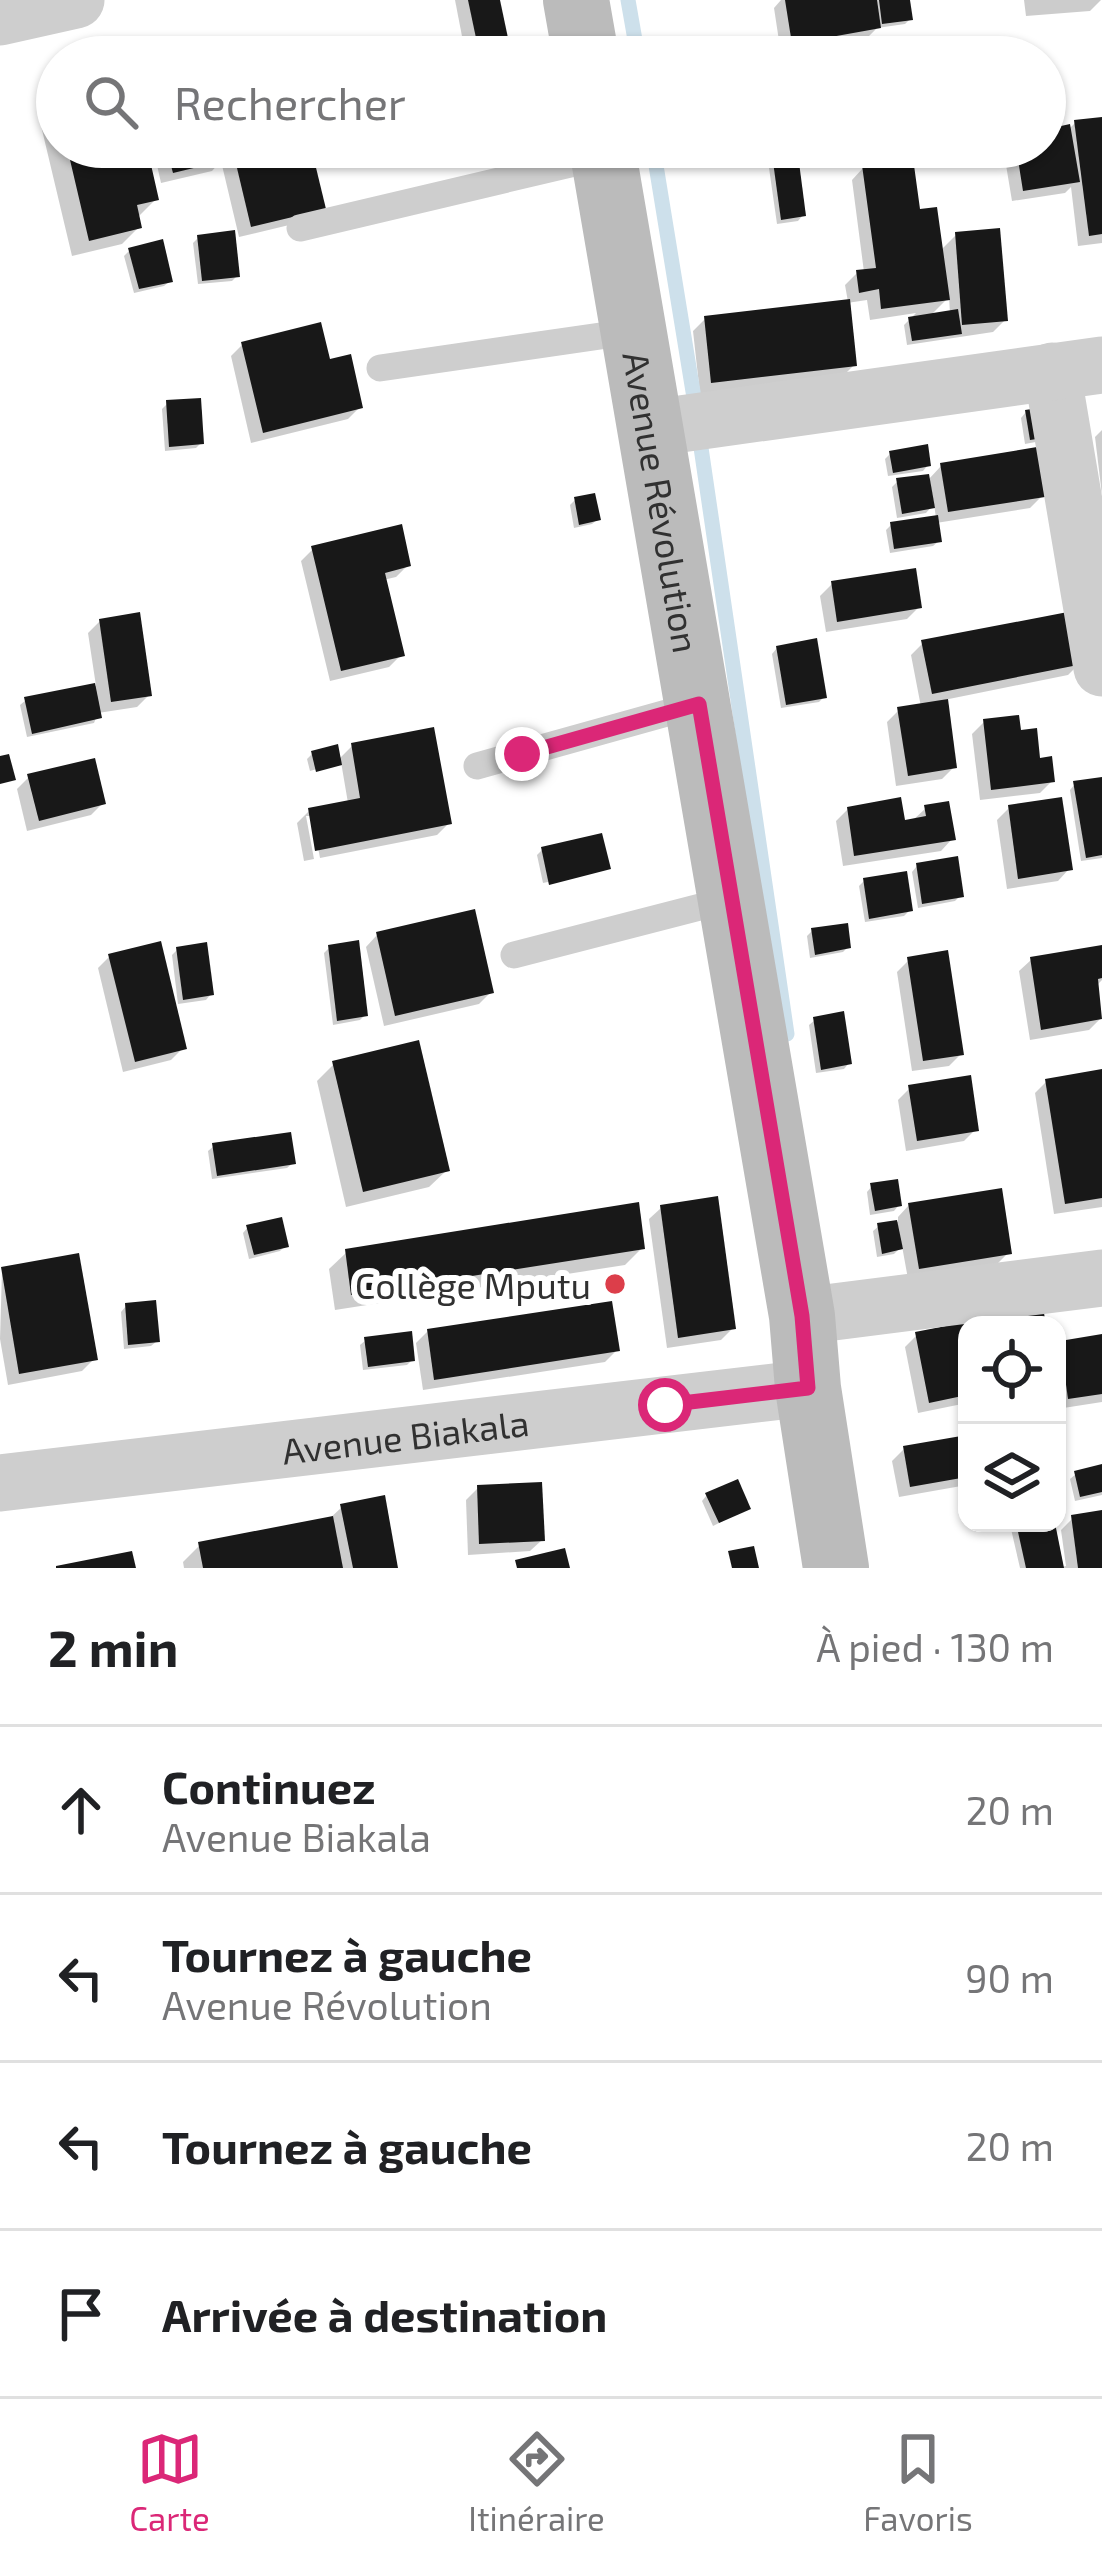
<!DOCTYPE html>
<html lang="fr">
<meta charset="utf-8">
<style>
body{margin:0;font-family:"Exo 2",sans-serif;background:#f6f6f6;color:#202124}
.controls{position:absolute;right:36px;bottom:36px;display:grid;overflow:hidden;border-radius:24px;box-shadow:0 3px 9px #0004}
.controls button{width:108px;height:108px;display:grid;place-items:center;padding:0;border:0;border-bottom:3px solid #e0e0e0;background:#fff;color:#202124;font:60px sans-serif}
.stop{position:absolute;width:36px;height:36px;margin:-27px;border:9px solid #db2777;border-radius:50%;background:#fff}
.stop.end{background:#db2777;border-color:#fff;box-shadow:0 3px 12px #0008}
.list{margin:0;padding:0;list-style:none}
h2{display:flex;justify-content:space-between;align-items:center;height:156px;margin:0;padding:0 48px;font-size:51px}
h2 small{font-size:39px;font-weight:400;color:#757577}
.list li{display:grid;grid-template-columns:78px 1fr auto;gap:36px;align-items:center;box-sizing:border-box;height:168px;padding:0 48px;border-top:3px solid #e0e0e0}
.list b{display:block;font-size:45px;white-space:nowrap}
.list p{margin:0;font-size:39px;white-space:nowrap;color:#757577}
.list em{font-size:39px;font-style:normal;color:#757577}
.icon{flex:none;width:66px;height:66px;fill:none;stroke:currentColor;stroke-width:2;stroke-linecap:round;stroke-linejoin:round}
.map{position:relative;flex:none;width:1102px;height:1568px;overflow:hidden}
.search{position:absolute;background:#fff;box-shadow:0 3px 9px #0004;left:36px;right:36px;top:36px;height:132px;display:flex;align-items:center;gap:30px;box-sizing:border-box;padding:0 42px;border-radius:66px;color:#757577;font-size:45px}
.sheet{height:828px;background:#fff}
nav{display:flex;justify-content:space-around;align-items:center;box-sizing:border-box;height:168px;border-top:3px solid #e0e0e0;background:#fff;font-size:33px;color:#757577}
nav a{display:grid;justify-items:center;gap:6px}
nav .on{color:#db2777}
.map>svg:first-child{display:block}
</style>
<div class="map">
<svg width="1102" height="1568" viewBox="0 0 1102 1568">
<rect width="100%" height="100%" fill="#fff"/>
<!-- shadow -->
<g fill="#0003" fill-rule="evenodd">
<polygon points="455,0 497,0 509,57 466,57"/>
<polygon points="781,0 907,0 910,19 905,24 877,28 866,39 781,54 774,8"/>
<polygon points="1024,0 1101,0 1090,11 1026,16"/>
<polygon points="57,96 57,147 143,147 156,199 137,218 139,227 122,244 72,256 38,113"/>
<polygon points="1045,117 1049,131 1067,131 1075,123 1102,120 1102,243 1078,246 1071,187 1065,193 1012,201 1003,147 1045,147"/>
<polygon points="153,147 308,147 310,220 239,237 221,161 212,171 161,183"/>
<polygon points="766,147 794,147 803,215 798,221 777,224"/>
<path d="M863,168l54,44 23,39 16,-16 49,85 -12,12 -86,13 -3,-20 12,-12 -46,7 -3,-20 -20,3 7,62 -12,12 -142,17 -7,-63 12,-12 143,-17 -3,-17 12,-12 7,-1 -12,-92zM949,297l1,17 -21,3z"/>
<polygon points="198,238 237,276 232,281 198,284 193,243"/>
<polygon points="130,250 170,281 164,286 134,293 124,256"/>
<polygon points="243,344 327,363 360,407 348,419 251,443 231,356"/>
<polygon points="168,403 201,443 196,448 165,451 162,409"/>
<polygon points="1026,412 1041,441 1025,444 1021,418"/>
<polygon points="1102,430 1102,495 1095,437"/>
<polygon points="891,453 928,465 923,471 888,476 885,459"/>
<polygon points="942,465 1042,496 1030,508 936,523 939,541 933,546 890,553 886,530 891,525 936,518 934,504 926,513 897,518 892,487 898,481 928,480"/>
<polygon points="575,500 598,519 592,524 574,528 570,505"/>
<polygon points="313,549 408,565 396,577 383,580 401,655 389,667 330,681 301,561"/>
<polygon points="832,584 919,607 907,619 826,632 820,596"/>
<polygon points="100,621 149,695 137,707 98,713 94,723 27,737 20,705 26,700 96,686 88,633"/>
<polygon points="923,643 1080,663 1068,675 944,700 954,767 942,779 896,786 887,722 899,710 921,707 911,655"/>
<polygon points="777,648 824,697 819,702 781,708 772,654"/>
<polygon points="984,722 1019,733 1052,781 1040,793 980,800 972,734"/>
<polygon points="352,746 449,823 437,835 320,858 312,816 306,816 314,859 304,861 297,823 309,811 348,803 341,762 310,771 307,759 312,754 338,760"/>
<polygon points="29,777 103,803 91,815 27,831 17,789"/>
<polygon points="1102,780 1102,858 1081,861 1070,790 1075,784"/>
<polygon points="926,808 952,839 941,851 843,866 836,821 848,809 902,823 912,821"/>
<polygon points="1009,808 1069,869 1058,881 1007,889 997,820"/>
<polygon points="599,836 608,868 605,870 543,883 537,855 542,850"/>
<polygon points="917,866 960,896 955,901 918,908 912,872"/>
<polygon points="864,881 910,910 904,916 865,922 859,886"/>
<polygon points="812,931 848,947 843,952 810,958 807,936"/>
<polygon points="377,935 491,992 479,1004 384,1026 366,947"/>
<polygon points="329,948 365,1015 360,1020 333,1025 324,953"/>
<polygon points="1102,948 1102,980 1096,986 1101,1018 1089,1030 1030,1040 1019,971 1031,960"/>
<polygon points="177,950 211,994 206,1000 178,1004 172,955"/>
<polygon points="110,956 183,1048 171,1060 123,1072 98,968"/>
<polygon points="909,960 961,1054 949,1066 912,1071 897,972"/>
<polygon points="815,1020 849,1063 844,1069 816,1073 809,1025"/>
<polygon points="334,1064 447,1170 429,1187 346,1207 317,1081"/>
<polygon points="1102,1072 1102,1207 1054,1214 1035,1093 1047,1081"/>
<polygon points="910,1088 976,1129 964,1141 906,1151 898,1100"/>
<polygon points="214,1146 293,1163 287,1168 212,1179 208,1151"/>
<polygon points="872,1186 899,1205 894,1211 870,1215 867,1192"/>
<polygon points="909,1205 1009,1252 997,1264 908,1279 902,1246 894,1254 877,1257 873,1231 879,1226 898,1222 898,1217"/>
<polygon points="661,1208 733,1328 721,1340 667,1348 649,1219"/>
<polygon points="248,1227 285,1246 280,1251 249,1259 243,1233"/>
<polygon points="642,1248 625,1265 335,1310 329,1269 347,1252"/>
<polygon points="2,1270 94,1359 82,1371 8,1385 0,1339"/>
<polygon points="126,1306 157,1341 151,1346 124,1349 121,1312"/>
<polygon points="967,1325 967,1403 918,1413 905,1347 917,1335"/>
<polygon points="428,1331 617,1350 605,1362 423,1390 416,1343"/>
<polygon points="1102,1338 1102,1402 1057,1409 1057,1348"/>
<polygon points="366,1340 412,1360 407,1365 363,1370 360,1345"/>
<polygon points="967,1438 967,1485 899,1497 892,1461 904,1449"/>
<polygon points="1102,1468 1102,1495 1075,1501 1070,1479 1076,1474"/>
<polygon points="478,1488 542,1540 530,1551 468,1555 466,1500"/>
<polygon points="967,1492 967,1519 961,1520 959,1498"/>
<polygon points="707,1495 747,1509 713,1526 702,1501"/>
<polygon points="342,1507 395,1568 184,1568 183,1562 200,1545 328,1520"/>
<polygon points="1102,1514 1102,1568 1020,1568 1011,1529 1017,1524 1052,1523 1061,1567 1066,1566 1061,1530 1073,1518"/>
</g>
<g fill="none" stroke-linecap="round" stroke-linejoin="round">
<!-- stream -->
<g stroke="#cde0eb" stroke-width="15">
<polyline points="628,0 638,57"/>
<polyline points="653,147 696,410"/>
<polyline points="699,434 787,1034"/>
</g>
</g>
<!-- building -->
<g fill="#181818">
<polygon points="468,0 500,0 512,57 480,57"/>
<polygon points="785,0 877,0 881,28 792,44"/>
<polygon points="879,0 910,0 913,20 882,24"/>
<polygon points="1049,113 1052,128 1070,124 1080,182 1023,191 1016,147 1045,147 1045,114"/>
<polygon points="1102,117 1102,234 1089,236 1074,120"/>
<polygon points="67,147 147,147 159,200 137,205 142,228 89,241"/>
<polygon points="166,147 224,147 227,160 173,173"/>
<polygon points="232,147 311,147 326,209 251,227"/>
<polygon points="771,147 797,147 806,216 781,220"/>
<polygon points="913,158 920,209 937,207 950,300 881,309 879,289 859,293 856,270 876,268 862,165"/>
<polygon points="1000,228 1008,321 962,325 955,232"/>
<polygon points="235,230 240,277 202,281 197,235"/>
<polygon points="163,239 173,282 139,289 128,248"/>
<polygon points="850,299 857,366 711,383 704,316"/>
<polygon points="958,309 962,334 912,341 908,317"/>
<polygon points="321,322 330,359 351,354 363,408 263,433 241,342"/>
<polygon points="201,398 204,444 169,447 166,400"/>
<polygon points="1045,407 1050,437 1030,440 1025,410"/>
<polygon points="928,444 931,466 893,473 889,451"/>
<polygon points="1037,447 1045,497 948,512 940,463"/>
<polygon points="929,474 935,508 902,514 896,478"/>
<polygon points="595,493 601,520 579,525 574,497"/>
<polygon points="938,515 942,542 894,549 890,522"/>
<polygon points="402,524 411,566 385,573 405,656 341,671 311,546"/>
<polygon points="916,568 922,608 837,622 831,581"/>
<polygon points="1073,611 1083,664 932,694 921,640"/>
<polygon points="140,612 152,696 111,702 99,619"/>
<polygon points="817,638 827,698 786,705 776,646"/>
<polygon points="95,683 102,718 32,734 24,697"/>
<polygon points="948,699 957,768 908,776 897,707"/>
<polygon points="1019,715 1021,730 1037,728 1040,758 1052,756 1055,782 991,790 983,719"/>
<polygon points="434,727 452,824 315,851 308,808 360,798 351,743"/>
<polygon points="338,744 342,765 316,772 311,751"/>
<polygon points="9,754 16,780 0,784 0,756"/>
<polygon points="95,758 106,804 39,821 27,774"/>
<polygon points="1102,777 1102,855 1086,858 1073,781"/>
<polygon points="901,797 905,820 926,816 924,805 949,801 956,840 854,856 847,807"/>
<polygon points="1062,797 1073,870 1018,879 1008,805"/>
<polygon points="602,833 611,869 549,885 541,847"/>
<polygon points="958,856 964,897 922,904 916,863"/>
<polygon points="907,871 913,911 869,919 863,878"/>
<polygon points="475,909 494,993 395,1016 376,932"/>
<polygon points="848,923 851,948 815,955 811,928"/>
<polygon points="359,940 368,1016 337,1021 328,945"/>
<polygon points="161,941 187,1049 135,1062 108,954"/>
<polygon points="207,942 214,995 183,1000 176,947"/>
<polygon points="1102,945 1102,978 1098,979 1102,1019 1041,1030 1030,957"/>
<polygon points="948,950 964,1055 923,1061 907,957"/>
<polygon points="844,1011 852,1064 821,1070 813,1017"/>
<polygon points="419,1040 450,1171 363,1192 332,1061"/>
<polygon points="1102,1069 1102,1198 1065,1204 1045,1079"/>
<polygon points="971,1075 979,1131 917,1141 908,1085"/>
<polygon points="291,1132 296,1164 217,1176 212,1143"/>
<polygon points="898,1179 902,1206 875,1211 870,1183"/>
<polygon points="1002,1188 1012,1254 919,1269 908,1203"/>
<polygon points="718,1196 736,1329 678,1338 660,1205"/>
<polygon points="639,1202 645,1249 351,1295 345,1249"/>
<polygon points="282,1217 289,1247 254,1255 246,1225"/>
<polygon points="897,1220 903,1249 882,1254 877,1223"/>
<polygon points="79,1253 98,1360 19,1374 1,1267"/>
<polygon points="156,1300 160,1342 128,1345 125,1303"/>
<polygon points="612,1301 620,1351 434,1380 427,1329"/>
<polygon points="1043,1307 1046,1325 967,1325 967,1395 929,1403 915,1332"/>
<polygon points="412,1331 415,1361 368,1367 364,1337"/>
<polygon points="1102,1334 1102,1394 1068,1399 1060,1341"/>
<polygon points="967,1435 967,1477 910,1487 903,1446"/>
<polygon points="1102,1464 1102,1492 1080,1497 1074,1471"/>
<polygon points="738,1479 751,1509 719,1523 705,1493"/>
<polygon points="542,1482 545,1541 479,1544 477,1485"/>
<polygon points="385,1495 398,1568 353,1568 340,1504"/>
<polygon points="1102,1510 1102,1568 1078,1568 1071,1515"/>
<polygon points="333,1516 343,1568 203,1568 198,1542"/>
<polygon points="1016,1523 1055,1523 1064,1568 1026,1568"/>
<polygon points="754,1546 759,1568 732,1568 728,1551"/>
<polygon points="565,1548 570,1568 517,1568 515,1560"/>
<polygon points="132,1551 136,1568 56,1568 56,1566"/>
</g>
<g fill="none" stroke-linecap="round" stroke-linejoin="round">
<!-- lane -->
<g stroke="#cecece" stroke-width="27">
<polyline points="300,228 604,156"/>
<polyline points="380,368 635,331"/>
<polyline points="477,766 699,704"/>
<polyline points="514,955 731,899"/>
</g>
<!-- street -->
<g stroke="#cecece" stroke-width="57">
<polyline points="0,17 76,0"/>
<polyline points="1052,371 1102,668"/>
<polyline points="652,428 1102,365"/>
<polyline points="802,1316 1102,1278"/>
<path id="s1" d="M0,1483l808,-95"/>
</g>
<!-- secondary -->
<g stroke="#bbb" stroke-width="66">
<polyline points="576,0 586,57"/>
<path id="s2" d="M602,147l200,1169 6,72 28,180"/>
</g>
</g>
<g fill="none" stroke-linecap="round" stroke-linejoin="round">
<!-- route -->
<polyline stroke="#db2777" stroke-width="15" points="522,754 699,704 802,1316 808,1388 665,1405"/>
</g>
<!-- markers -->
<circle fill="#dc3e4a" stroke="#fff" stroke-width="4.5" cx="615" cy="1284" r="12"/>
<g text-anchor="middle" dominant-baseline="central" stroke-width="12" stroke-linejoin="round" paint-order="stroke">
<!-- street labels -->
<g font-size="36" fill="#313131" stroke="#fff">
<text stroke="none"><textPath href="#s2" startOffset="360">Avenue Révolution</textPath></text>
<text stroke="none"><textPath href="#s1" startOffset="408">Avenue Biakala</textPath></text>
</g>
<!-- poi labels -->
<g font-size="36" fill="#313131" stroke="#fff" text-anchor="end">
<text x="591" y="1284">Collège Mputu</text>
</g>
</g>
</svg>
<div class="controls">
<button><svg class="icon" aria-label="locate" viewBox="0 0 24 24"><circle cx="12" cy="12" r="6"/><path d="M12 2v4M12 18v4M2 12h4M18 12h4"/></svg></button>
<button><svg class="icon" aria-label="layers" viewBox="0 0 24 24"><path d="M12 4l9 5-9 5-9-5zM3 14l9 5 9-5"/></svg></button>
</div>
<div class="stop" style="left:665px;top:1405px"></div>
<div class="stop end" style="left:522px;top:754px"></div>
<div class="search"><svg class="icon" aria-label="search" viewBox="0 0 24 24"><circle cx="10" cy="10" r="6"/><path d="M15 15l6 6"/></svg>Rechercher</div>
</div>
<section class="sheet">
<h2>2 min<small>À pied · 130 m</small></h2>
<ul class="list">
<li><svg class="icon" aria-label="ahead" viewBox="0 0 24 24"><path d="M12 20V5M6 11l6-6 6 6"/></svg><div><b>Continuez</b><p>Avenue Biakala</p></div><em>20 m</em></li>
<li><svg class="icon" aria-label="left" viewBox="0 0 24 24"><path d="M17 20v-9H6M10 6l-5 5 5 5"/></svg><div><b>Tournez à gauche</b><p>Avenue Révolution</p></div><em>90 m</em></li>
<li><svg class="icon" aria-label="left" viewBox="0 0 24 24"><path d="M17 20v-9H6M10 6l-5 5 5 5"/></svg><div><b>Tournez à gauche</b></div><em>20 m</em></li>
<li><svg class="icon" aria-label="arrive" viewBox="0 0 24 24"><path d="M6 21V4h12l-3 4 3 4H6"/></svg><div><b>Arrivée à destination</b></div></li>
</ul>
</section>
<nav>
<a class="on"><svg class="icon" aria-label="map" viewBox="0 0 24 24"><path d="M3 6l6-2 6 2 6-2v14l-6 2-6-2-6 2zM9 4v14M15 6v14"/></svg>Carte</a>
<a><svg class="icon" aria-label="directions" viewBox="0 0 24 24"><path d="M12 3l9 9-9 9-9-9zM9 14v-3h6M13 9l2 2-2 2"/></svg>Itinéraire</a>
<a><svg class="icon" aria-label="saved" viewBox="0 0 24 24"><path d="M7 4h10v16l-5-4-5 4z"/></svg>Favoris</a>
</nav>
